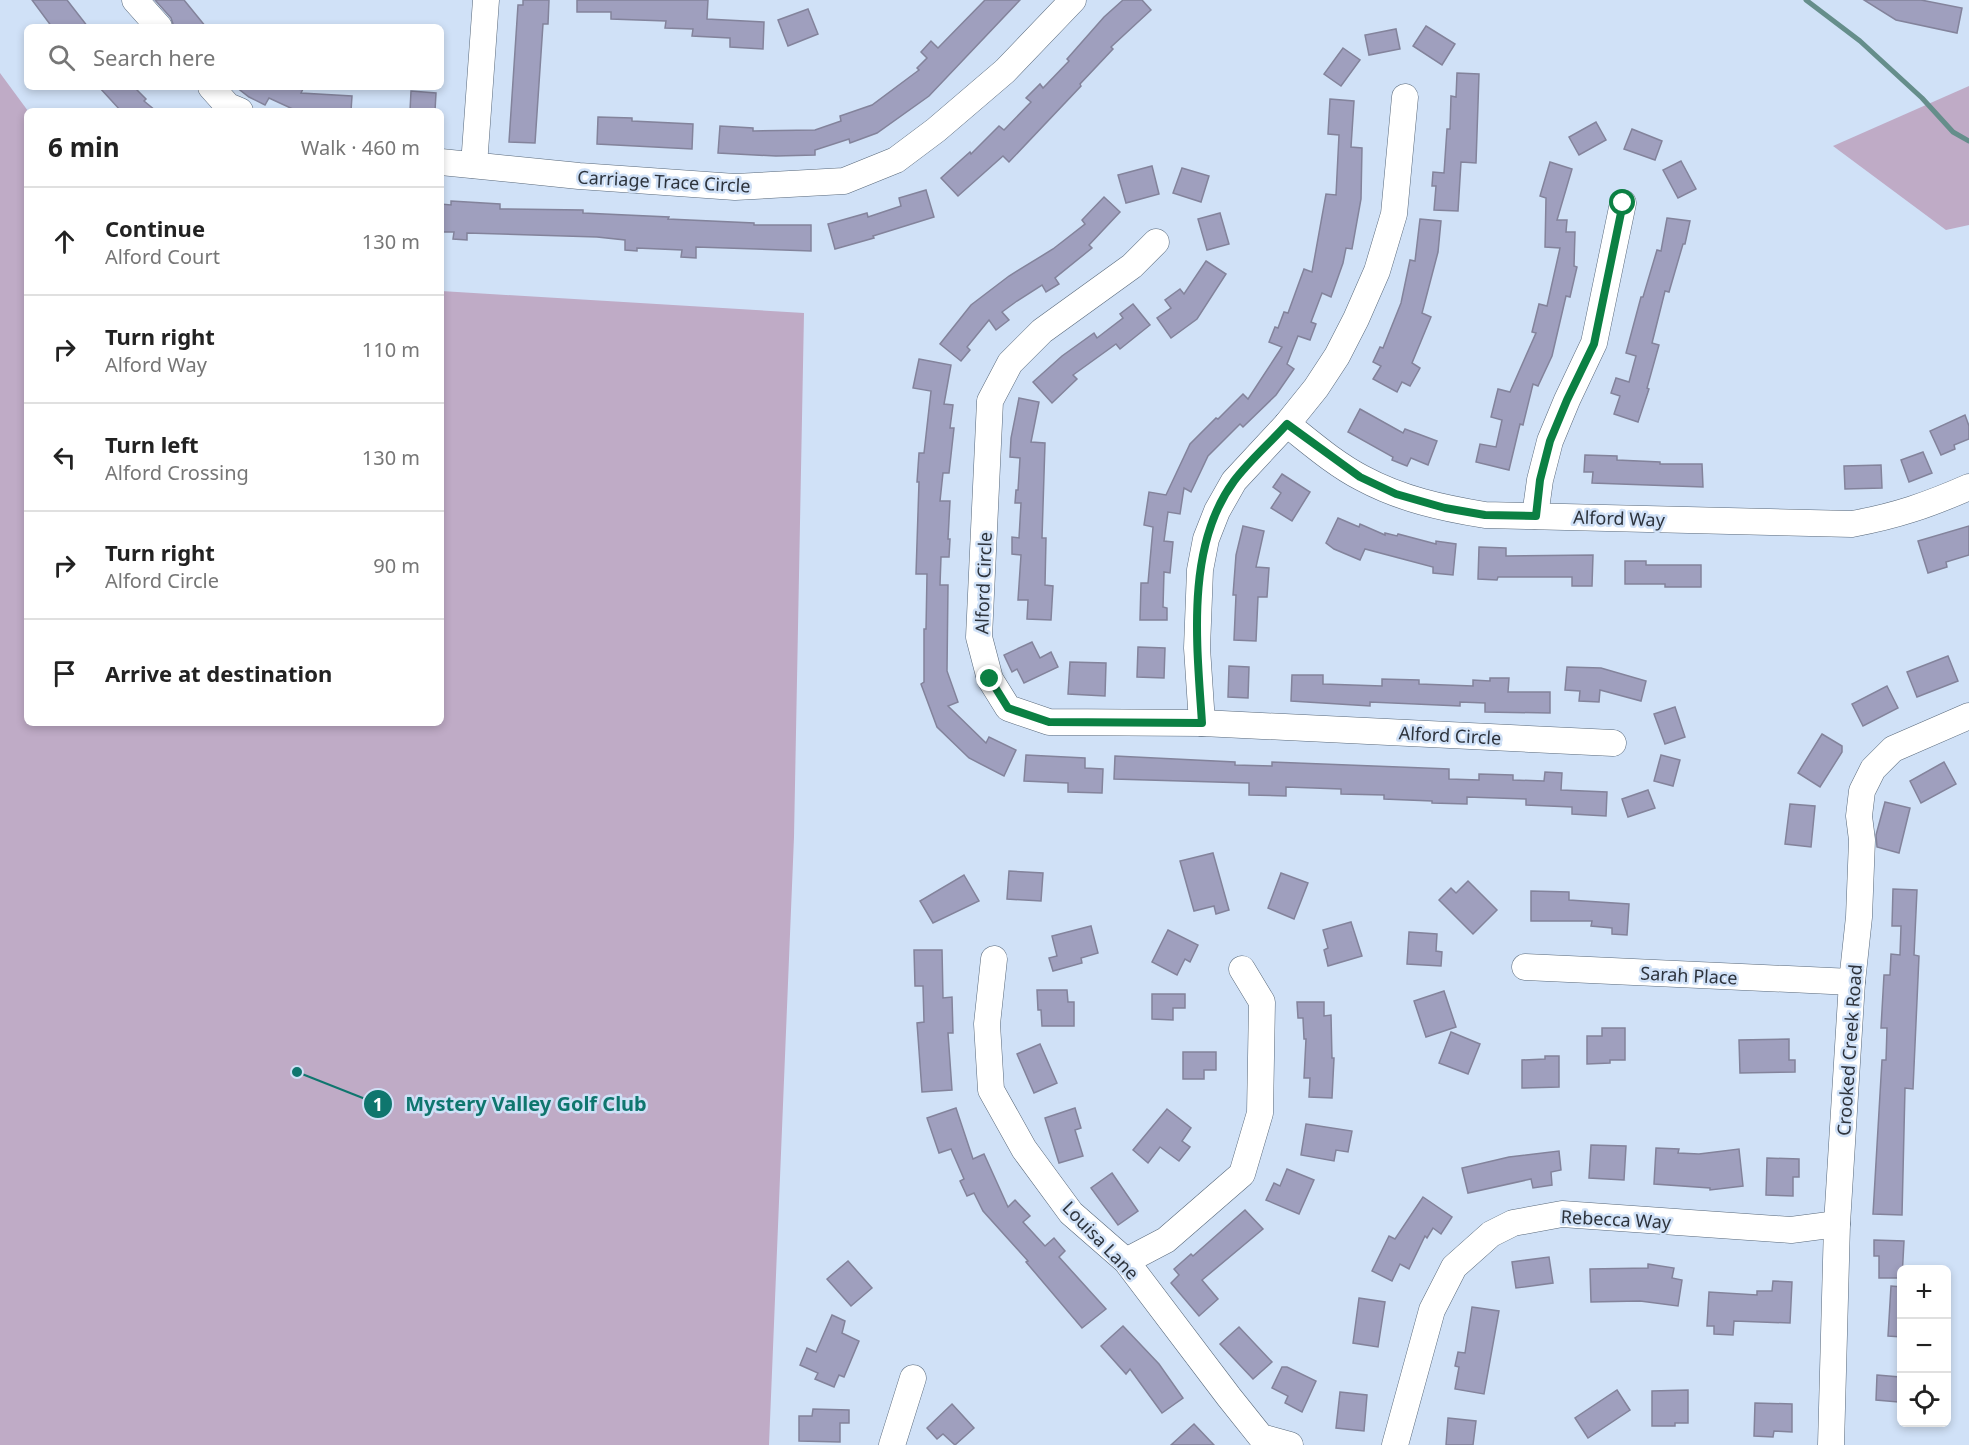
<!DOCTYPE html>
<meta charset="utf-8">
<style>
body{margin:0;font-family:"Noto Sans",sans-serif;background:#f6f6f6;color:#222}
.controls{position:absolute;right:18px;bottom:18px;display:grid;overflow:hidden;border-radius:9px;box-shadow:0 3px 9px #0003}
.controls button{width:54px;height:54px;display:grid;place-items:center;padding:0;border:0;border-bottom:2px solid #e0e0e0;background:#fff;color:#222;font:30px sans-serif}
.stop{position:absolute;width:18px;height:18px;margin:-14px;border:4px solid #0b8043;border-radius:50%;background:#fff}
.stop.end{background:#0b8043;border-color:#fff;box-shadow:0 2px 6px #0008}
.list{margin:0;padding:0;list-style:none}
h2{display:flex;justify-content:space-between;align-items:center;height:78px;margin:0;padding:0 24px;font-size:26px}
h2 small{font-size:20px;font-weight:400;color:#767676}
.list li{display:grid;grid-template-columns:39px 1fr auto;gap:18px;align-items:center;box-sizing:border-box;height:108px;padding:0 24px;border-top:2px solid #e0e0e0}
.list b{display:block;font-size:22px;white-space:nowrap}
.list p{margin:0;font-size:20px;white-space:nowrap;color:#767676}
.list em{font-size:20px;font-style:normal;color:#767676}
.icon{flex:none;width:33px;height:33px;fill:none;stroke:currentColor;stroke-width:2;stroke-linecap:round;stroke-linejoin:round}
.map{position:relative;flex:none;width:1969px;height:1445px;overflow:hidden}
.search{position:absolute;background:#fff;box-shadow:0 3px 9px #0003;left:24px;top:24px;width:420px;height:66px;display:flex;align-items:center;gap:15px;box-sizing:border-box;padding:0 21px;border-radius:9px;color:#767676;font-size:22px}
.panel{position:absolute;background:#fff;box-shadow:0 3px 9px #0003;left:24px;top:108px;width:420px;height:618px;border-radius:9px}
.map>svg:first-child{display:block}
</style>
<div class="map">
<svg width="1969" height="1445" viewBox="0 0 1969 1445">
<rect width="100%" height="100%" fill="#d0e1f7"/>
<!-- green -->
<g fill="#bfabc6">
<polygon points="0,73 28,111 27,723 441,723 441,291 804,313 794,837 769,1445 0,1445"/>
<polygon points="1969,86 1969,225 1946,230 1833,146"/>
</g>
<g fill="none" stroke-linecap="round" stroke-linejoin="round">
<!-- stream -->
<polyline stroke="#658e8b" stroke-width="5" points="1806,0 1860,41 1922,98 1953,132 1969,141"/>
</g>
<!-- building -->
<g fill="#9f9fbe" stroke="#83839b" stroke-width="1.5">
<polygon points="32,0 67,0 88,27 52,27"/>
<polygon points="155,0 184,0 206,27 174,27 171,18"/>
<polygon points="523,0 549,0 548,24 543,24 535,143 509,142 518,5 523,5"/>
<polygon points="577,0 708,0 707,19 764,22 763,49 730,47 730,38 692,36 693,29 665,28 666,21 611,19 611,12 577,12"/>
<polygon points="985,0 1020,0 929,96 877,133 850,143 849,139 815,150 815,155 776,156 718,153 720,126 753,128 753,131 815,130 841,121 840,116 872,105 919,70 917,68 927,58 921,52 931,41 938,48"/>
<polygon points="1123,0 1142,0 1151,10 1111,47 1113,49 1080,84 1081,86 1009,162 1003,156 958,196 941,178 970,152 971,154 999,126 1004,130 1031,102 1026,98 1040,84 1043,88 1069,61 1067,59 1104,17"/>
<polygon points="1864,0 1921,0 1962,8 1957,33 1896,20"/>
<polygon points="808,9 818,34 788,46 778,20"/>
<polygon points="1426,26 1455,44 1442,65 1413,46"/>
<polygon points="1396,29 1400,49 1369,55 1365,35"/>
<polygon points="1343,48 1360,60 1341,86 1324,74"/>
<polygon points="1457,73 1479,74 1476,163 1461,162 1458,211 1434,210 1436,186 1432,186 1433,172 1444,173 1447,129 1450,129 1451,96 1456,97"/>
<polygon points="99,87 134,87 146,99 144,101 156,111 121,111"/>
<polygon points="236,87 304,87 301,93 352,96 351,111 297,111 269,98 265,105 249,97"/>
<polygon points="411,91 436,93 435,111 410,111"/>
<polygon points="1330,99 1354,101 1351,147 1362,148 1361,199 1352,249 1346,248 1343,263 1331,297 1322,293 1311,322 1316,324 1310,340 1298,336 1287,364 1294,369 1276,395 1243,427 1240,424 1208,456 1191,492 1184,488 1180,514 1168,512 1164,541 1173,542 1170,573 1164,572 1163,607 1167,608 1167,620 1140,620 1141,583 1148,583 1153,527 1144,525 1149,492 1166,495 1190,444 1216,418 1218,419 1243,394 1248,399 1282,347 1269,342 1275,327 1278,328 1284,312 1288,313 1304,269 1312,272 1326,194 1336,195 1339,135 1328,134"/>
<polygon points="598,117 632,118 632,121 693,124 692,149 597,144"/>
<polygon points="1596,122 1606,140 1579,155 1569,137"/>
<polygon points="1632,129 1662,141 1655,160 1624,149"/>
<polygon points="1681,161 1696,189 1678,198 1663,170"/>
<polygon points="1550,162 1572,169 1557,220 1567,220 1566,232 1575,232 1574,266 1577,267 1570,297 1566,296 1552,356 1538,386 1533,384 1523,425 1520,424 1509,470 1476,462 1480,444 1496,447 1502,420 1491,417 1498,389 1510,392 1536,333 1532,332 1539,304 1547,306 1560,248 1545,247 1546,198 1540,196"/>
<polygon points="1152,166 1159,194 1126,203 1118,175"/>
<polygon points="1182,168 1209,176 1201,202 1173,193"/>
<polygon points="926,190 934,217 873,236 874,238 835,249 828,224 867,213 868,217 901,206 899,198"/>
<polygon points="1104,197 1120,212 1089,245 1092,248 1055,278 1059,284 1046,292 1042,285 1017,301 1002,312 1009,320 996,330 989,320 967,347 970,350 961,361 940,344 971,305 1009,276 1053,249 1085,224 1082,220"/>
<polygon points="451,201 500,204 500,209 583,210 583,213 669,217 668,219 754,223 754,225 811,225 811,251 696,247 696,258 681,257 682,250 637,248 637,251 625,250 625,240 597,237 467,233 467,240 453,239 454,232 441,232 441,204 451,205"/>
<polygon points="1220,213 1229,244 1207,250 1198,219"/>
<polygon points="1667,218 1690,221 1685,244 1683,244 1669,292 1665,291 1652,343 1659,345 1647,388 1649,389 1638,422 1614,414 1620,396 1611,393 1616,378 1629,382 1636,356 1626,353 1641,297 1643,297 1657,250 1661,251"/>
<polygon points="1420,219 1441,221 1438,252 1422,313 1431,317 1412,363 1420,368 1410,386 1402,382 1397,392 1373,379 1381,366 1373,362 1380,347 1383,348 1401,303 1410,260 1415,261"/>
<polygon points="1206,261 1226,274 1197,319 1171,338 1157,318 1171,308 1165,300 1180,289 1184,294"/>
<polygon points="1133,304 1150,325 1120,349 1116,344 1073,375 1077,379 1052,403 1033,382 1062,356 1094,333 1097,338 1123,318 1120,314"/>
<polygon points="919,359 951,365 944,404 953,405 950,428 954,428 949,473 943,473 940,501 950,501 948,539 950,539 949,557 941,557 940,585 948,585 947,671 958,702 948,706 986,743 989,737 1016,750 1004,776 969,758 937,727 921,684 924,682 924,629 926,629 927,574 916,574 919,482 917,482 919,453 924,453 931,391 913,388"/>
<polygon points="1019,398 1039,402 1031,442 1045,443 1042,538 1046,538 1045,585 1053,586 1051,620 1027,619 1028,600 1018,600 1021,555 1012,554 1012,537 1019,538 1021,503 1015,503 1016,490 1018,490 1020,458 1010,457 1011,438"/>
<polygon points="1360,409 1403,433 1405,429 1437,441 1428,465 1411,458 1407,466 1392,460 1393,457 1348,432"/>
<polygon points="1965,415 1969,426 1969,439 1954,445 1955,449 1941,455 1930,431"/>
<polygon points="1923,452 1932,473 1909,482 1901,460"/>
<polygon points="1585,455 1617,456 1617,460 1660,462 1660,464 1702,464 1703,487 1592,483 1593,472 1584,472"/>
<polygon points="1881,465 1882,488 1845,489 1844,466"/>
<polygon points="1282,474 1310,492 1292,521 1271,508 1281,493 1273,487"/>
<polygon points="1338,518 1359,527 1360,524 1385,535 1385,533 1397,536 1398,534 1436,544 1436,541 1456,544 1453,575 1433,573 1433,567 1365,549 1360,560 1334,549 1326,543"/>
<polygon points="1243,526 1264,531 1256,567 1269,568 1267,597 1258,597 1256,641 1234,640 1236,595 1233,595 1236,555"/>
<polygon points="1969,526 1969,555 1946,562 1947,567 1928,573 1918,541"/>
<polygon points="1479,547 1506,548 1506,556 1593,555 1592,586 1572,586 1572,577 1498,577 1497,580 1478,579"/>
<polygon points="1625,561 1646,561 1646,565 1701,565 1701,587 1665,587 1665,584 1625,584"/>
<polygon points="1032,642 1040,658 1051,652 1058,667 1024,683 1017,669 1012,672 1004,655"/>
<polygon points="1138,647 1165,648 1164,678 1137,677"/>
<polygon points="1948,656 1958,681 1917,697 1907,672"/>
<polygon points="1070,662 1106,663 1105,696 1068,694"/>
<polygon points="1229,666 1249,667 1248,698 1228,697"/>
<polygon points="1567,667 1601,668 1646,681 1641,701 1600,690 1599,702 1579,701 1580,691 1565,690"/>
<polygon points="1292,675 1323,675 1323,684 1382,686 1382,679 1419,680 1419,684 1473,686 1473,680 1490,681 1490,678 1509,678 1508,692 1550,692 1550,713 1485,712 1485,703 1460,702 1460,706 1370,702 1370,706 1291,701"/>
<polygon points="1887,686 1898,708 1863,726 1852,704"/>
<polygon points="1675,707 1685,737 1665,744 1654,714"/>
<polygon points="1822,734 1842,746 1842,752 1820,787 1798,773"/>
<polygon points="1026,755 1085,758 1085,768 1103,769 1102,793 1068,792 1068,783 1024,781"/>
<polygon points="1661,755 1680,760 1673,786 1654,781"/>
<polygon points="1115,756 1235,762 1235,765 1272,766 1272,762 1449,769 1449,779 1479,780 1479,774 1513,775 1513,780 1544,781 1545,772 1562,773 1561,790 1607,792 1606,816 1572,814 1572,807 1526,805 1526,799 1467,797 1467,804 1432,803 1432,801 1384,799 1384,795 1341,794 1341,789 1286,787 1286,796 1249,795 1249,783 1114,779"/>
<polygon points="1944,762 1956,784 1921,803 1910,781"/>
<polygon points="1648,790 1655,808 1628,817 1622,799"/>
<polygon points="1885,802 1910,808 1899,853 1877,847 1876,835"/>
<polygon points="1790,804 1815,806 1811,847 1785,844"/>
<polygon points="1213,853 1229,910 1216,914 1214,906 1194,911 1180,861"/>
<polygon points="1009,871 1043,873 1041,901 1007,899"/>
<polygon points="1281,873 1308,883 1294,919 1268,908"/>
<polygon points="964,875 979,901 933,923 920,901"/>
<polygon points="1468,881 1497,910 1473,934 1439,900 1451,888 1456,893"/>
<polygon points="1893,889 1917,890 1914,955 1919,956 1913,1089 1905,1088 1902,1215 1873,1214 1882,1060 1886,1060 1887,1028 1881,1028 1884,975 1890,975 1891,954 1900,955 1901,926 1892,926"/>
<polygon points="1531,891 1569,892 1569,900 1629,904 1627,935 1612,934 1612,928 1591,926 1592,921 1531,921"/>
<polygon points="1351,922 1362,956 1328,966 1324,950 1328,948 1323,930"/>
<polygon points="1091,926 1098,953 1081,958 1082,963 1053,971 1049,958 1057,956 1052,936"/>
<polygon points="1168,930 1198,945 1190,962 1185,959 1177,975 1152,962"/>
<polygon points="1409,932 1437,934 1436,951 1442,952 1441,966 1407,964"/>
<polygon points="914,950 942,950 943,998 952,997 953,1033 948,1033 952,1090 922,1092 917,1023 924,1022 923,986 915,986"/>
<polygon points="1037,990 1067,990 1068,1002 1074,1002 1074,1026 1042,1026 1041,1010 1038,1010"/>
<polygon points="1444,991 1456,1027 1426,1037 1414,1001"/>
<polygon points="1152,994 1185,994 1185,1008 1173,1008 1173,1020 1152,1019"/>
<polygon points="1297,1002 1324,1002 1324,1016 1331,1015 1332,1058 1334,1058 1332,1098 1309,1097 1310,1078 1304,1078 1306,1039 1304,1039 1303,1018 1298,1018"/>
<polygon points="1602,1028 1625,1028 1625,1060 1610,1060 1610,1063 1587,1064 1587,1036 1602,1036"/>
<polygon points="1451,1032 1480,1044 1468,1074 1439,1063"/>
<polygon points="1789,1039 1789,1060 1795,1060 1795,1072 1740,1073 1739,1040"/>
<polygon points="1040,1044 1057,1083 1034,1093 1017,1054"/>
<polygon points="1183,1052 1216,1052 1216,1070 1204,1070 1204,1079 1183,1079"/>
<polygon points="1545,1056 1559,1056 1559,1087 1522,1088 1522,1060 1545,1059"/>
<polygon points="956,1108 973,1159 984,1154 1008,1207 1015,1200 1030,1216 1023,1222 1045,1246 1054,1238 1065,1251 1059,1257 1106,1309 1082,1328 1026,1262 1028,1261 983,1211 974,1193 967,1196 960,1181 964,1179 951,1149 939,1153 927,1118"/>
<polygon points="1075,1108 1081,1128 1075,1130 1083,1156 1059,1163 1045,1118"/>
<polygon points="1167,1109 1191,1128 1182,1141 1190,1147 1179,1161 1160,1147 1148,1163 1133,1150"/>
<polygon points="1306,1124 1352,1131 1348,1152 1336,1150 1334,1161 1301,1155"/>
<polygon points="1591,1145 1626,1146 1624,1180 1589,1178"/>
<polygon points="1656,1148 1679,1149 1678,1153 1699,1154 1739,1149 1743,1186 1710,1190 1710,1188 1654,1184"/>
<polygon points="1559,1151 1561,1170 1551,1172 1552,1185 1533,1188 1531,1179 1468,1193 1462,1168 1509,1157"/>
<polygon points="1767,1158 1799,1159 1799,1177 1793,1177 1793,1196 1766,1195"/>
<polygon points="1287,1169 1314,1180 1299,1214 1266,1200 1274,1183 1280,1186"/>
<polygon points="1112,1173 1138,1211 1118,1225 1091,1188"/>
<polygon points="1423,1197 1452,1217 1441,1234 1433,1228 1427,1238 1425,1236 1409,1269 1400,1264 1392,1281 1372,1271 1389,1236 1395,1239"/>
<polygon points="1245,1210 1263,1229 1202,1280 1218,1299 1199,1316 1171,1283 1179,1275 1174,1269 1191,1254 1193,1256"/>
<polygon points="1874,1240 1904,1241 1902,1278 1879,1278 1879,1256 1874,1256"/>
<polygon points="1549,1257 1553,1283 1516,1288 1512,1262"/>
<polygon points="848,1261 872,1288 851,1306 827,1279"/>
<polygon points="1648,1264 1674,1268 1672,1278 1682,1280 1678,1306 1640,1301 1591,1302 1590,1269 1648,1268"/>
<polygon points="1773,1281 1792,1282 1790,1323 1734,1321 1733,1335 1714,1334 1714,1326 1707,1326 1709,1292 1757,1295 1757,1291 1772,1291"/>
<polygon points="1891,1286 1902,1287 1902,1337 1888,1336"/>
<polygon points="1359,1298 1385,1302 1378,1347 1353,1343"/>
<polygon points="1472,1307 1499,1311 1484,1394 1455,1389 1459,1367 1455,1366 1458,1352 1465,1353"/>
<polygon points="832,1315 845,1321 842,1333 859,1341 844,1377 839,1375 834,1387 815,1379 818,1373 800,1365 807,1348 816,1352"/>
<polygon points="1123,1326 1159,1364 1183,1398 1162,1413 1130,1369 1126,1374 1101,1346"/>
<polygon points="1239,1327 1272,1362 1253,1379 1220,1344"/>
<polygon points="1282,1367 1287,1367 1316,1381 1302,1412 1285,1403 1288,1396 1272,1388"/>
<polygon points="1877,1375 1900,1377 1898,1402 1876,1400"/>
<polygon points="1617,1390 1630,1410 1588,1438 1575,1418"/>
<polygon points="1688,1390 1688,1423 1675,1423 1675,1426 1652,1426 1652,1391"/>
<polygon points="1340,1392 1367,1395 1364,1431 1336,1428"/>
<polygon points="1755,1403 1792,1404 1792,1432 1774,1431 1773,1437 1754,1436"/>
<polygon points="952,1404 974,1428 955,1445 943,1434 937,1439 927,1428"/>
<polygon points="813,1409 849,1410 849,1423 840,1423 840,1442 799,1441 799,1416 812,1416"/>
<polygon points="1448,1418 1476,1421 1473,1445 1446,1445"/>
<polygon points="1194,1424 1214,1445 1171,1445"/>
</g>
<g fill="none" stroke-linecap="round" stroke-linejoin="round">
<defs>
<g id="minor">
<polyline points="135,0 159,27"/>
<polyline points="211,87 228,106 240,111"/>
<polyline points="441,162 579,176 735,187 844,181 896,160 936,130 1005,71 1073,0"/>
<polyline points="474,165 486,0"/>
<polyline points="1156,242 1132,266 1042,331 1010,363 990,401 979,637 990,679 1008,708 1049,722 1202,723 1613,743"/>
<path d="M1287,424c24,19 48,40 75,54 39,21 80,30 123,37l367,9c44,-8 76,-19 117,-37"/>
<polyline points="1535,516 1540,480 1550,441 1567,400 1594,343 1623,203"/>
<polyline points="1202,723 1197,648 1200,570 1206,539 1217,511 1234,481 1287,424 1316,388 1337,356 1356,319 1377,271 1394,214 1405,97"/>
<polyline points="994,959 987,1024 991,1090 1024,1149 1071,1213 1126,1261 1229,1397 1261,1437 1290,1445"/>
<polyline points="1525,967 1852,982"/>
<polyline points="1126,1261 1166,1240 1242,1174 1260,1113 1262,1002 1242,969"/>
<polyline points="892,1445 913,1378"/>
<polyline points="1395,1445 1432,1310 1454,1267 1491,1234 1513,1223 1562,1214 1791,1230 1837,1224"/>
<polyline points="1831,1445 1837,1224 1852,982 1859,917 1862,840 1859,816 1862,791 1873,769 1893,749 1969,716"/>
</g>
</defs>
<!-- minor casing -->
<use href="#minor" stroke="#58687a" stroke-width="27"/>
<!-- minor -->
<use href="#minor" stroke="#fff" stroke-width="26"/>
</g>
<g fill="none" stroke-linecap="round" stroke-linejoin="round">
<!-- route -->
<path stroke="#0b8043" stroke-width="8" d="M990,679l18,29 41,14 153,1c-5,-77 -17,-176 32,-242 15,-20 36,-38 53,-57l73,53 36,17 49,14 40,7 51,1 4,-36 10,-39 17,-41 27,-56 29,-141"/>
</g>
<g text-anchor="middle" dominant-baseline="central" stroke-width="5" stroke-linejoin="round" paint-order="stroke">
<!-- street labels -->
<g font-size="18" fill="#2d333c" stroke="#d0e1f7">
<text transform="translate(664 181) rotate(3)">Carriage Trace Circle</text>
<text transform="translate(1619 518) rotate(2)">Alford Way</text>
<text transform="translate(983 583) rotate(-88)">Alford Circle</text>
<text transform="translate(1450 735) rotate(3)">Alford Circle</text>
<text transform="translate(1689 975) rotate(3)">Sarah Place</text>
<text transform="translate(1849 1050) rotate(-86)">Crooked Creek Road</text>
<text transform="translate(1616 1219) rotate(3)">Rebecca Way</text>
<text transform="translate(1101 1240) rotate(46)">Louisa Lane</text>
</g>
</g>
<!-- callouts -->
<path fill="none" stroke="#0f766e" stroke-width="2" d="M297 1072L378 1104"/>
<g fill="#0f766e" stroke="#d0e1f7" stroke-width="2">
<circle cx="297" cy="1072" r="6"/>
<circle cx="378" cy="1104" r="15"/>
</g>
<g font-size="18" text-anchor="middle" font-weight="bold" fill="#fff">
<text x="378" y="1111">1</text>
</g>
<g font-size="20" text-anchor="middle" font-weight="bold" fill="#0f766e" stroke="#d0e1f7" stroke-width="5" stroke-linejoin="round" paint-order="stroke">
<text x="526" y="1111">Mystery Valley Golf Club</text>
</g>
</svg>
<div class="controls">
<button>+</button>
<button>−</button>
<button><svg class="icon" aria-label="locate" viewBox="0 0 24 24"><circle cx="12" cy="12" r="6"/><path d="M12 2v4M12 18v4M2 12h4M18 12h4"/></svg></button>
</div>
<div class="stop" style="left:1623px;top:203px"></div>
<div class="stop end" style="left:990px;top:679px"></div>
<div class="search"><svg class="icon" aria-label="search" viewBox="0 0 24 24"><circle cx="10" cy="10" r="6"/><path d="M15 15l6 6"/></svg>Search here</div>
<section class="panel">
<h2>6 min<small>Walk · 460 m</small></h2>
<ul class="list">
<li><svg class="icon" aria-label="ahead" viewBox="0 0 24 24"><path d="M12 20V5M6 11l6-6 6 6"/></svg><div><b>Continue</b><p>Alford Court</p></div><em>130 m</em></li>
<li><svg class="icon" aria-label="right" viewBox="0 0 24 24"><path d="M7 20v-9h11M14 6l5 5-5 5"/></svg><div><b>Turn right</b><p>Alford Way</p></div><em>110 m</em></li>
<li><svg class="icon" aria-label="left" viewBox="0 0 24 24"><path d="M17 20v-9H6M10 6l-5 5 5 5"/></svg><div><b>Turn left</b><p>Alford Crossing</p></div><em>130 m</em></li>
<li><svg class="icon" aria-label="right" viewBox="0 0 24 24"><path d="M7 20v-9h11M14 6l5 5-5 5"/></svg><div><b>Turn right</b><p>Alford Circle</p></div><em>90 m</em></li>
<li><svg class="icon" aria-label="arrive" viewBox="0 0 24 24"><path d="M6 21V4h12l-3 4 3 4H6"/></svg><div><b>Arrive at destination</b></div></li>
</ul>
</section>
</div>
